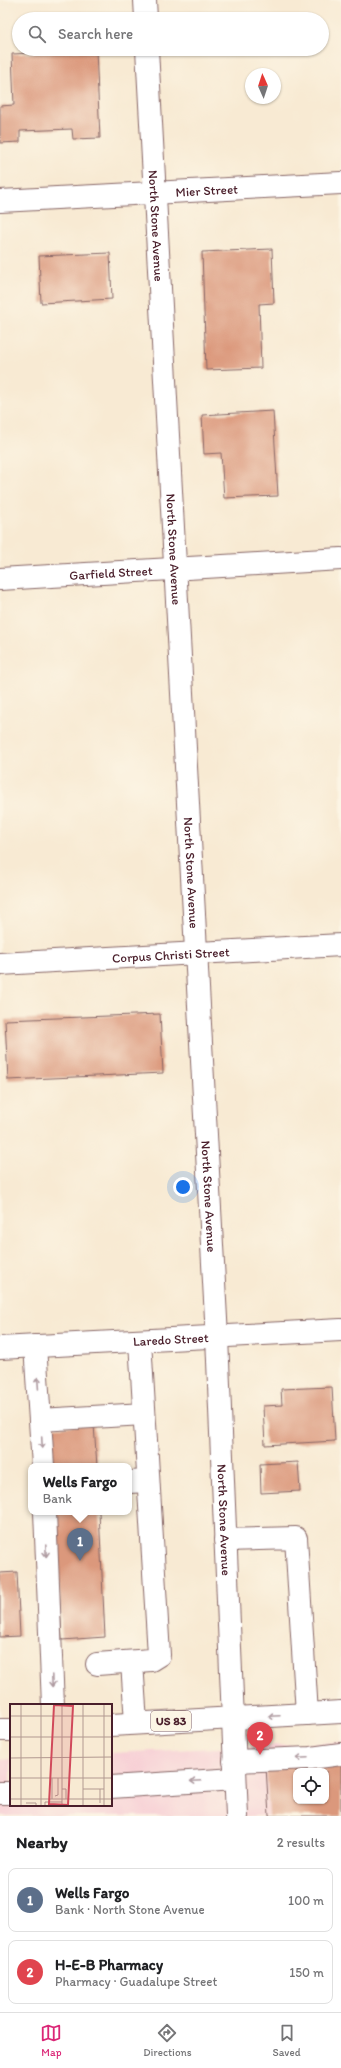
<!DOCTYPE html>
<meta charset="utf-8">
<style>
body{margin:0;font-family:Itim,sans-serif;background:#f6f6f6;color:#202124}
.controls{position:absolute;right:12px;bottom:12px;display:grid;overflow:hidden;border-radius:8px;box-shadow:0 1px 3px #0004}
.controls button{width:36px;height:36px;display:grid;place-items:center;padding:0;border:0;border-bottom:1px solid #e0e0e0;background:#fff;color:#202124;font:20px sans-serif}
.compass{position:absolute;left:245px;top:68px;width:36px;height:36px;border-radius:50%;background:#fff;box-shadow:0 1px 3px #0004;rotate:357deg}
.you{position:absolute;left:183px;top:1187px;width:14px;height:14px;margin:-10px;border:3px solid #fff;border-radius:50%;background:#1a73e8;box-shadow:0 0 0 6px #1a73e833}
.badge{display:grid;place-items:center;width:26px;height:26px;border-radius:50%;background:#db2777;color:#fff;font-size:13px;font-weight:700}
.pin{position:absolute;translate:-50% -33px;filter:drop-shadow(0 1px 2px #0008)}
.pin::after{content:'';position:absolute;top:21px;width:14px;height:12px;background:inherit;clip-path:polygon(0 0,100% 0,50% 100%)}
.popup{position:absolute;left:28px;top:1463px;width:104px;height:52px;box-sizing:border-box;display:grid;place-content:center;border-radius:8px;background:#fff;filter:drop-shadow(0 1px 3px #0005);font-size:13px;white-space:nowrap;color:#757577}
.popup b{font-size:15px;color:#202124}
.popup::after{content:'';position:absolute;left:50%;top:100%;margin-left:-8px;border:8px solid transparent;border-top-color:#fff}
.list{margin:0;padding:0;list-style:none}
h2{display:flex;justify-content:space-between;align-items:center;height:52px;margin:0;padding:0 16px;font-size:17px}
h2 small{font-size:13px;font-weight:400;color:#757577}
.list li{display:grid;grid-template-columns:26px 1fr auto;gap:12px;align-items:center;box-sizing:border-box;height:64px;margin:0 8px 8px;padding:0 8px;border:1px solid #e0e0e0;border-radius:8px}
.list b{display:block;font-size:15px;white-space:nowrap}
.list p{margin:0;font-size:13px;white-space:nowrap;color:#757577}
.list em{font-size:13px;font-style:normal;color:#757577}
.icon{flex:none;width:22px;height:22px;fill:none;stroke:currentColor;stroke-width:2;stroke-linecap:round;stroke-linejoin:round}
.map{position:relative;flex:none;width:341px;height:1816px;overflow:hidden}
.search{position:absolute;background:#fff;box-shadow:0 1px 3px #0004;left:12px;right:12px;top:12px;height:44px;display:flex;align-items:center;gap:10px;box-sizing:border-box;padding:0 14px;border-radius:22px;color:#757577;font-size:15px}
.sheet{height:196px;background:#fff}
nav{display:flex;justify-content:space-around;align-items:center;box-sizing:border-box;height:56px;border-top:1px solid #e0e0e0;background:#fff;font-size:11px;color:#757577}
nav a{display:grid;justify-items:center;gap:2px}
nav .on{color:#db2777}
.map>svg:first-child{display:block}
</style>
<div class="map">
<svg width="341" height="1816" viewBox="0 0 341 1816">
<rect width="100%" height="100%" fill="#fcf5e5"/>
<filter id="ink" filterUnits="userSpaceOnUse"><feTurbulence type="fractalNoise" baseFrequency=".025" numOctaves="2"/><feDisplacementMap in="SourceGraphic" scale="8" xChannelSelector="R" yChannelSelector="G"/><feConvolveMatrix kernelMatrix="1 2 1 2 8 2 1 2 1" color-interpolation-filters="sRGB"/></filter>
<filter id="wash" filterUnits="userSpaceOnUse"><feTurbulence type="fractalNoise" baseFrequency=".012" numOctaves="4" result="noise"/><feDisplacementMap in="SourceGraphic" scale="16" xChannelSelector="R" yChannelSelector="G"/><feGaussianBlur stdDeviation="0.9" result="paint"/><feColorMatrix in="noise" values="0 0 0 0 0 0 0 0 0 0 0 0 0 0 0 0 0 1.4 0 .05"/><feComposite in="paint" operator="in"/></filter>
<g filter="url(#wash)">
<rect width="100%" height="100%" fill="#f8ead3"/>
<!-- built -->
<path fill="#f7cfd5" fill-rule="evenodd" d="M341,1742v74h-341v-56l11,-1v46h100v-52zM296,1771h30v30h-30z"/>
<g id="blocks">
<!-- building -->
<g fill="#db987b" fill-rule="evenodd">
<polygon points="96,50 100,138 73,139 72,129 20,131 20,142 0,143 0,106 14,105 12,54"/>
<polygon points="272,249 274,303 259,304 261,368 206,370 202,252"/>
<polygon points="110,253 112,299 41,303 39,256"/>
<polygon points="273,411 278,496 224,498 221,453 204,454 202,415"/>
<polygon points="160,1014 163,1073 8,1080 5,1020"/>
<polygon points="332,1387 335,1441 265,1445 263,1406 282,1405 281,1389"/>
<polygon points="94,1425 97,1466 53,1466 51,1427"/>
<polygon points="298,1462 300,1491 261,1493 260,1464"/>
<polygon points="55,1512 99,1512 105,1637 62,1640"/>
<polygon points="17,1572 20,1636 0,1637 0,1573"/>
<path d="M341,1763v53h-72l-3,-49zM296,1771h30v30h-30z"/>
</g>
</g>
</g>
<g filter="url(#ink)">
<use href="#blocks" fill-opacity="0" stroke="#876666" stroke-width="1"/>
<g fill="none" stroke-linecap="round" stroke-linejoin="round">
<defs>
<g id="minor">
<polyline points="145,0 146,19"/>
<path id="s1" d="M147,49l70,1288 20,479"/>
<path id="s2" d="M0,201l341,-18"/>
<path id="s3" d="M0,579l341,-20"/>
<polyline points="35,1346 43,1466"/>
<path id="s4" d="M0,1348l341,-18"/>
<polyline points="40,1420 144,1414"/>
<polyline points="129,1482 148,1481"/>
<polyline points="45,1512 53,1705"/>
<polyline points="225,1540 296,1538 307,1714"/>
<polyline points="132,1662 136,1723"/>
<polyline points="97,1664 151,1660 159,1655 140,1341"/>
<polyline points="234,1761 311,1758 341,1754"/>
<polyline points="111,1787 235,1779"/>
<polyline points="0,1793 11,1793"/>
</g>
<g id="major">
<path id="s5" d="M0,964l341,-19"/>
<polyline points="111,1725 341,1712"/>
<polyline points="0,1730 11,1730"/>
</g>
</defs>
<!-- minor casing -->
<use href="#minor" stroke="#876666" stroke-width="24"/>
<!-- major casing -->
<use href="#major" stroke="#876666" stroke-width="24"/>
<!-- minor -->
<use href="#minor" stroke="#fff" stroke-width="22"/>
<!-- major -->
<use href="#major" stroke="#fff" stroke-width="22"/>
</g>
<!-- one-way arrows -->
<defs><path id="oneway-shaft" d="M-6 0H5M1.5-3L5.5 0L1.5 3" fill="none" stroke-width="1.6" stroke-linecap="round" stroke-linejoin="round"/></defs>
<g stroke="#ae9aa0">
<use href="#oneway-shaft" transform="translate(38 1383) rotate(-94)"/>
<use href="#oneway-shaft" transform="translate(42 1443) rotate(87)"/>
<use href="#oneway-shaft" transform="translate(46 1551) rotate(88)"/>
<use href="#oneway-shaft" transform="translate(52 1681) rotate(88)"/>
<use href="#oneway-shaft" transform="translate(274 1716) rotate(177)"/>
<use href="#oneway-shaft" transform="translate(302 1758) rotate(177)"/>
<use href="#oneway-shaft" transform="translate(196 1781) rotate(177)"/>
</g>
</g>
<g text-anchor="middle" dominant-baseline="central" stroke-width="3.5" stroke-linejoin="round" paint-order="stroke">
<!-- shield labels -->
<rect fill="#fcf5e5" stroke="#7f5f63" stroke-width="1" x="151" y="1711" width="40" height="20" rx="3"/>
<g font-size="12" font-weight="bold" fill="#4a1f2b">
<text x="171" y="1721">US 83</text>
</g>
<!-- street labels -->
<g font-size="13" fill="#4a1f2b" stroke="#fcf5e5">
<text stroke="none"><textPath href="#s2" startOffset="207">Mier Street</textPath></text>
<text stroke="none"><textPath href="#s1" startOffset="177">North Stone Avenue</textPath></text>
<text stroke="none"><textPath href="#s1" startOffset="501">North Stone Avenue</textPath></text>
<text stroke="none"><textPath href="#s3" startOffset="111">Garfield Street</textPath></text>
<text stroke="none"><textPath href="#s1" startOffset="825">North Stone Avenue</textPath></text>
<text stroke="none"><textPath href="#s5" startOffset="171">Corpus Christi Street</textPath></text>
<text stroke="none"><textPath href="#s1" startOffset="1149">North Stone Avenue</textPath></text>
<text stroke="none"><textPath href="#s4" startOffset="171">Laredo Street</textPath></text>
<text stroke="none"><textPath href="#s1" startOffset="1473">North Stone Avenue</textPath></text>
</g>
</g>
<!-- overview -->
<g transform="translate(10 1704)">
<rect width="102" height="102" fill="#f8ead3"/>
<path fill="none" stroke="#b29990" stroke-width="1" d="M0,12h102M0,33h102M0,54l102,-1M0,74h102M52,85h4v10M73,85h21M90,85v14M45,92l3,-1v-17M0,95h102M42,95v-21M16,99h10v3M11,102v-102M31,102v-102M35,102v-4h17M37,102h15M52,102v-102M73,102v-102M94,102v-102"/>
<path fill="#d1495b" fill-opacity="0.15" stroke="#d1495b" stroke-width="2" d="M44,1l19,1 -5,99 -19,-1z"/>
<rect width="102" height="102" fill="none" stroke="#4a1f2b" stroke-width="2"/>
</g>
</svg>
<div class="controls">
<button><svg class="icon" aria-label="locate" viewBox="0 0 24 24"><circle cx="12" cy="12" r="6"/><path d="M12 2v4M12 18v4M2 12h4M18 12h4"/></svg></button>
</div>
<svg class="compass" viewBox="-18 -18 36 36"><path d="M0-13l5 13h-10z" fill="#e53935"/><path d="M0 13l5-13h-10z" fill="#757577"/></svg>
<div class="you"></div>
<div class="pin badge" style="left:80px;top:1561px;background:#5c6f8a">1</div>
<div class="popup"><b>Wells Fargo</b>Bank</div>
<div class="pin badge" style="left:260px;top:1755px;background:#e0444e">2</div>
<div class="search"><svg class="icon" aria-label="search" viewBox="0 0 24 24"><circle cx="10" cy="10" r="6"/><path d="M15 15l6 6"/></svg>Search here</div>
</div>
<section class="sheet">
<h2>Nearby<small>2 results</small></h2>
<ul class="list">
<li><span class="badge" style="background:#5c6f8a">1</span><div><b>Wells Fargo</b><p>Bank · North Stone Avenue</p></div><em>100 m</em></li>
<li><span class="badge" style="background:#e0444e">2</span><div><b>H-E-B Pharmacy</b><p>Pharmacy · Guadalupe Street</p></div><em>150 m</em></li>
</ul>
</section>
<nav>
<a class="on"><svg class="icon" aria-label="map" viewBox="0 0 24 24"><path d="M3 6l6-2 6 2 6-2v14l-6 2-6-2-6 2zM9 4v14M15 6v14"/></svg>Map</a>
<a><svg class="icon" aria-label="directions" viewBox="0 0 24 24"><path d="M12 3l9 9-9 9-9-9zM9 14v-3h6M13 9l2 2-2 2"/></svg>Directions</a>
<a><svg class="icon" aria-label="saved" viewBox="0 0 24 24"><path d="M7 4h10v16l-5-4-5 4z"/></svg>Saved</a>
</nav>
